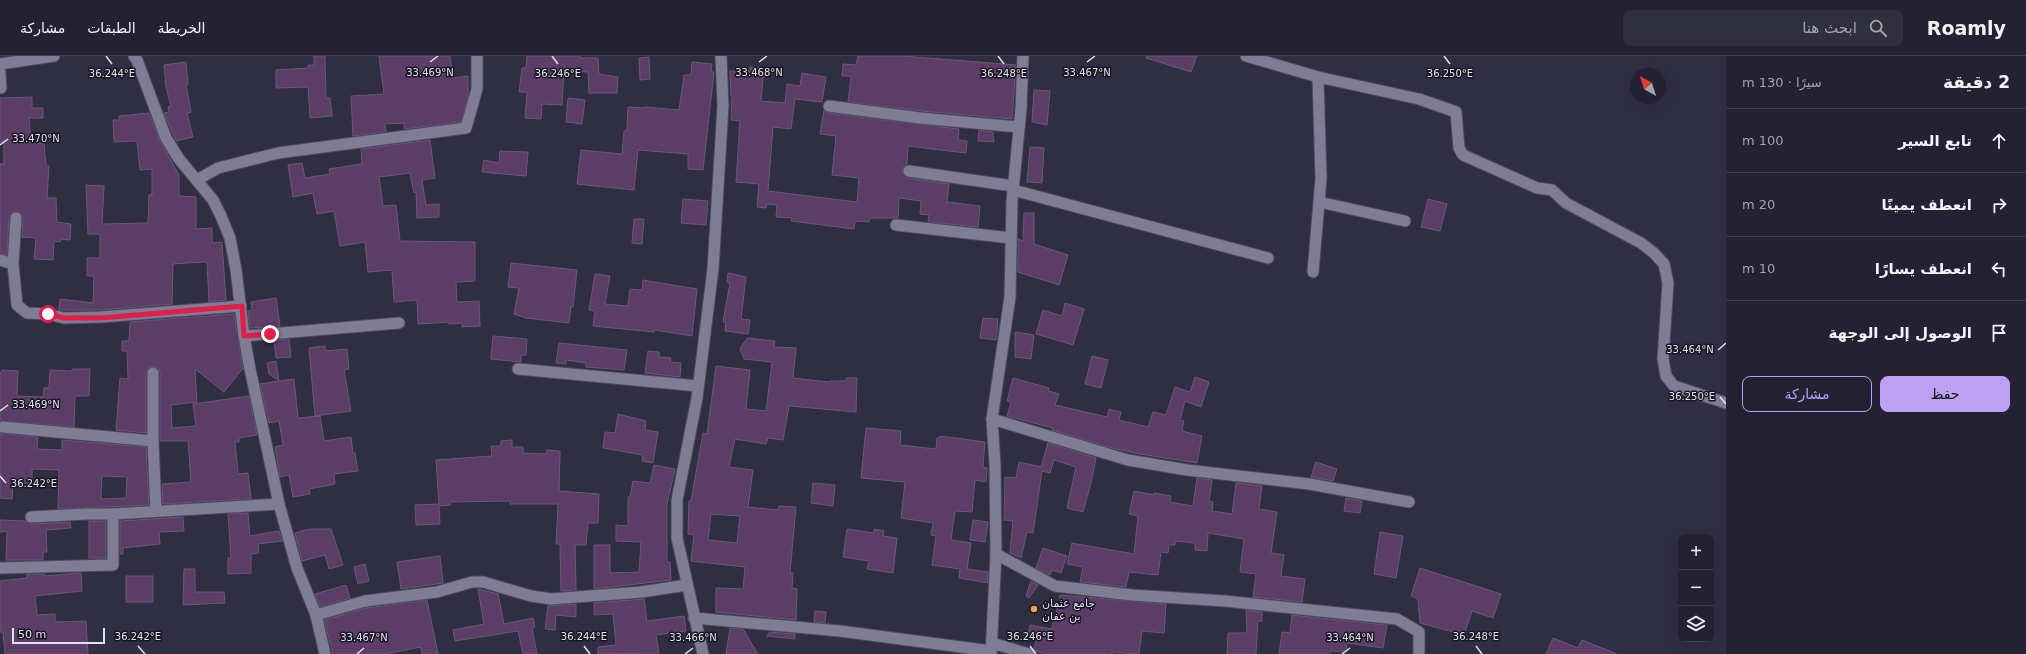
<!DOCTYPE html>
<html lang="ar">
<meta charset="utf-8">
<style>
body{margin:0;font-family:"DejaVu Sans",Vazirmatn,sans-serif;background:#302f3e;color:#f1f3f6;direction:rtl}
.controls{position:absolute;right:12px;bottom:12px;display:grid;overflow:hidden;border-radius:8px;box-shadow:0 4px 16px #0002}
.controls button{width:36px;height:36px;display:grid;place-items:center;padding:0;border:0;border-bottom:1px solid #413f4d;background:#242232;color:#f1f3f6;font:20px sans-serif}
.compass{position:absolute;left:1630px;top:12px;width:36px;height:36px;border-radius:50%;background:#242232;box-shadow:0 4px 16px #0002;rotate:321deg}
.scale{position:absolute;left:12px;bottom:10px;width:93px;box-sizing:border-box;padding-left:4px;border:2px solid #e2e1ef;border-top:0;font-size:11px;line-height:14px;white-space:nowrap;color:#e2e1ef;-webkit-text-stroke:3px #181721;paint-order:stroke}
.stop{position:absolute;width:12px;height:12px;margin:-9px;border:3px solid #e11d48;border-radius:50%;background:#fff}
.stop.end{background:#e11d48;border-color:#fff;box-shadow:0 1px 4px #0008}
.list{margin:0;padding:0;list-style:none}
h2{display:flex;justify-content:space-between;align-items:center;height:52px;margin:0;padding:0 16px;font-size:17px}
h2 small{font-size:13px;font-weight:400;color:#a3a4ac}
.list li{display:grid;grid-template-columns:26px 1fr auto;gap:12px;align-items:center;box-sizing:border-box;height:64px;padding:0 16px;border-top:1px solid #413f4d}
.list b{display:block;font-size:15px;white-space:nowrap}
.list em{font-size:13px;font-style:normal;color:#a3a4ac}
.actions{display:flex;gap:8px;padding:12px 16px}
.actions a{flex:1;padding:9px 0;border:1px solid #bca0f2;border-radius:8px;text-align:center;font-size:14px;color:#bca0f2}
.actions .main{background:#bca0f2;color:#111}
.icon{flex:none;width:22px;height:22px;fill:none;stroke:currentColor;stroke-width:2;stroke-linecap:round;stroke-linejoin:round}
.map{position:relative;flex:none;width:1726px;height:598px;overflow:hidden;direction:ltr}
header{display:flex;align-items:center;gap:24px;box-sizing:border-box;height:56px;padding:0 20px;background:#242232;border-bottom:1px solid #413f4d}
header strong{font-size:19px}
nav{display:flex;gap:22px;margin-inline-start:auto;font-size:14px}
.search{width:280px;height:36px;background:#302f3e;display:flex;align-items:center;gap:10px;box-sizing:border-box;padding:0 14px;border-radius:8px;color:#a3a4ac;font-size:15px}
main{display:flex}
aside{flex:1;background:#242232}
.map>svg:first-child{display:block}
</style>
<header>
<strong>Roamly</strong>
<div class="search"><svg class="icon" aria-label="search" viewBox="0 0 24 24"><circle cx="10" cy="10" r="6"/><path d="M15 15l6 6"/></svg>ابحث هنا</div>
<nav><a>الخريطة</a><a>الطبقات</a><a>مشاركة</a></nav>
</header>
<main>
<aside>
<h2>2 دقيقة<small>سيرًا · 130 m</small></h2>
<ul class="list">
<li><svg class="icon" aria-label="ahead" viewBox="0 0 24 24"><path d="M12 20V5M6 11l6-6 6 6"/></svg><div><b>تابع السير</b></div><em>100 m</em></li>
<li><svg class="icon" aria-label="right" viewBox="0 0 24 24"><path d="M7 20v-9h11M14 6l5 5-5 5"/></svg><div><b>انعطف يمينًا</b></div><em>20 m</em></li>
<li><svg class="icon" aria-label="left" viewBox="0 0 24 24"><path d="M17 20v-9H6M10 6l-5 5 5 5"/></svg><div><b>انعطف يسارًا</b></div><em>10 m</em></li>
<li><svg class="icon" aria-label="arrive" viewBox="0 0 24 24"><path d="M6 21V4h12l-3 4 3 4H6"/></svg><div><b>الوصول إلى الوجهة</b></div></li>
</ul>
<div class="actions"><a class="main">حفظ</a><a>مشاركة</a></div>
</aside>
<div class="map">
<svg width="1726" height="598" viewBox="0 0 1726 598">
<rect width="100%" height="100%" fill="#302e43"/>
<!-- building -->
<g fill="#5b3d68" stroke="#695b70" fill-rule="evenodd">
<polygon points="314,0 325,0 326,42 330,42 332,60 310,62 308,31 276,32 276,14 308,12 308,9 314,9"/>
<polygon points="379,0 450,0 453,22 468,20 468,41 461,66 405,73 404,67 385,68 386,76 353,80 351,40 384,38"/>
<polygon points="527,0 580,0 580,2 598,2 599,18 618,21 617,37 589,37 588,16 564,15 562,49 542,48 541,63 525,62 527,36 519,36 522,12 526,12"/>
<polygon points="858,0 902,0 1016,9 1012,63 921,55 848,46 851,20 842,20 843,8 856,9"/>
<polygon points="1147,0 1197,0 1191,16 1146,2"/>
<polygon points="649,1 650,23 640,24 639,2"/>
<polygon points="186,6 188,28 186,29 191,56 187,57 193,81 176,85 164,57 169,56 168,51 171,50 166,31 164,9"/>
<polygon points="692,6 712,8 711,16 714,16 703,114 688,113 688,98 638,94 634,134 577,128 581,94 622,98 624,75 627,75 628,51 644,52 644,51 679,54 684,19 691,19"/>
<polygon points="750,11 764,12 761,45 785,47 787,28 800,30 802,17 826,21 822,46 795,43 791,73 773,71 768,135 857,146 859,122 832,119 836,80 820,78 824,54 828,57 959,73 958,84 967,85 966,97 908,90 907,108 903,111 902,117 908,122 949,128 947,146 980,150 978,171 928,166 929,159 920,158 921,145 899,142 898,162 870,162 869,166 855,165 854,173 791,165 792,162 776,161 777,149 767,148 766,152 757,151 759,128 736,126 740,65 731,64 732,40 731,40 730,15 750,15"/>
<polygon points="1034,34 1050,35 1047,69 1032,66"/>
<polygon points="32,41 32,52 43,52 43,62 29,62 31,88 44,87 46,110 49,110 47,142 56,142 57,166 71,168 70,184 61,183 60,186 54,185 53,204 34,203 36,182 22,181 23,162 22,159 17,155 13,156 9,161 7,199 0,197 0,108 4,108 4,86 0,86 0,42"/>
<polygon points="568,42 585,44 582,68 566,66"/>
<polygon points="149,57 160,85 179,119 179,140 196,141 196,173 212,172 212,187 222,186 226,244 209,246 207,206 187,207 173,208 172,248 101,254 59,254 60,243 93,247 94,220 87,220 87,202 100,202 100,178 88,178 86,129 104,130 102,168 148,167 149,139 152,139 152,113 140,114 137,85 114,86 113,64 119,64 119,60"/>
<polygon points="979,74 993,76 994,86 978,85"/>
<polygon points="430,84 435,122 422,124 426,149 439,148 439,161 417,162 416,136 414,137 410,117 379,121 383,150 396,149 400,185 475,186 475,225 456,226 457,246 479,245 480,270 462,271 462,267 449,268 449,266 418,268 417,244 394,246 392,214 368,216 365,186 340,190 334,155 317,158 313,137 293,141 288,109 302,107 305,122 330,118 329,113 362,108 361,93"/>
<polygon points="1030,91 1044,92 1042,127 1027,126"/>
<polygon points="500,95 528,96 526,120 482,116 484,104 499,107"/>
<polygon points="683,143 708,145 706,169 681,167"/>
<polygon points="1428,143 1447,148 1440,175 1421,171"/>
<polygon points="1024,157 1034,157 1034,188 1068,199 1059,229 1018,216 1018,183 1023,185"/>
<polygon points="634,163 644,163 642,188 632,187"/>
<polygon points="511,207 577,214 573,251 571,251 569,267 526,262 514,258 519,232 508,231"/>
<polygon points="728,217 746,221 741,263 750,264 748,278 725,275 726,266 723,266 730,227 727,226"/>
<polygon points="595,218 610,220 605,248 628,250 630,233 642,234 643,224 697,233 692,280 654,274 654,276 593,270 595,255 589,254"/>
<polygon points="276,242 280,270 250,272 248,255 252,254 251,246"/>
<polygon points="1065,247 1084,253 1073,289 1036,278 1043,254 1062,260"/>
<polygon points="234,258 243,312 224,336 195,313 197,346 171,349 172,372 196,370 193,348 249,340 257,379 239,382 239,386 235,386 238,418 248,417 251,443 163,448 162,428 191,426 188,385 160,385 160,317 159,313 153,310 149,311 146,317 146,377 116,374 120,322 128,323 127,295 122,295 122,285 129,285 130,266"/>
<polygon points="983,262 998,263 996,284 980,282"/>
<polygon points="1015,276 1034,279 1031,303 1015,301"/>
<polygon points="493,280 527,283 526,299 521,299 521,306 491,303"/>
<path d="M747,282l28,3 -1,6 22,1 -3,30 36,4 1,-1h16v-3h11l-1,34 -67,-6 -6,34 -15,-2 -2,6 -31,-5 -6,28 24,3 -5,37 30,3 1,-4 17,1 -6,66h3l-1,15 5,1 -1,31 -80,-8v-24l27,1 2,-22 -54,-6 3,-26 -6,-1 1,-33h2l12,-68 4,1 9,-68 34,4 -4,39 20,2 6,-49 -28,-3 -4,-10zM711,458l29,2 -3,27 -29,-3z"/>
<polygon points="289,283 291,301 276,302 274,284"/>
<polygon points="559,287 627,294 624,314 586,311 586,307 566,304 566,308 556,307"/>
<polygon points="325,290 325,295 347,293 349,313 344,314 351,355 315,360 309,292"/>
<polygon points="648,295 659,296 659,301 671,302 670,306 681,307 680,321 645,317"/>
<polygon points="1092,300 1108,304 1101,332 1085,328"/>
<polygon points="276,305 279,325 294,323 298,362 320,360 324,385 351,381 353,397 355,397 358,415 334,418 335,428 309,433 310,438 293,441 289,419 280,421 275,391 283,389 279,365 269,367 260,328 279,325 269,318 267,307"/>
<polygon points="72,313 90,313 89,340 75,340 74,371 0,365 0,318 2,314 18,315 17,340 43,341 44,332 49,332 50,314 72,315"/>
<polygon points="1195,321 1209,326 1201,351 1185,345 1180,364 1184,365 1182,375 1202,380 1197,407 1140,398 1112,392 1052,374 1053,372 1007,360 1011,346 1007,345 1013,322 1049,332 1048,335 1059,338 1055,349 1107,361 1109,353 1121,356 1119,364 1148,371 1153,356 1166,359 1175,331 1190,336"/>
<polygon points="618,358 646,365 645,374 658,376 653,407 642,405 643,399 603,392 605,376 615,377"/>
<polygon points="866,372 901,375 900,389 936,393 937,382 939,382 940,380 985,386 983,411 987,412 986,426 975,424 972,456 955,455 951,484 971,487 967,513 988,516 988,527 959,522 960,513 932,509 936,480 931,479 933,467 901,462 905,426 861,422"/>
<path d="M0,377l38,4 -1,12 25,1v-10l84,7 3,58 -91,4 1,-39 -27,-1v15l-19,-1 -1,16 -12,-1zM102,420l25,1 -1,21 -25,1z"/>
<polygon points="512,384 512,391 523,391 523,397 547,398 547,394 560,395 559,435 599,438 598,467 588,467 586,489 575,489 576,534 561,535 560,488 556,488 558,448 510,448 510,445 450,446 450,449 439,450 440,468 416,469 415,449 439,448 436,404 492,400 491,390 501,390 501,385"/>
<polygon points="1048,387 1096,402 1091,427 1083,456 1067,452 1076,411 1054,404 1050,417 1042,415 1033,477 1027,476 1021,502 1010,497 1013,465 1004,464 1005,421 1016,422 1019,406 1041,411"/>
<polygon points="1316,406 1337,413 1333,425 1311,421"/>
<polygon points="654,409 675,413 667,448 667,506 670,506 671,524 594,533 594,489 610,489 610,517 639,516 641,486 616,485 616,469 628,470 628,441 630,441 633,425 650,427"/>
<polygon points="1197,422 1212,424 1209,445 1213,446 1212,455 1232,458 1236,427 1262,430 1259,453 1277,456 1271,497 1284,499 1281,520 1305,523 1302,546 1253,541 1256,518 1240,516 1244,483 1208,477 1207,495 1195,494 1195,487 1175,485 1175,489 1169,489 1168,497 1161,496 1158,519 1129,516 1126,531 1080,526 1083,511 1067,508 1072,487 1134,498 1138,460 1129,458 1134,435 1154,439 1154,437 1171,440 1170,446 1193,450"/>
<polygon points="813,427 835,429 833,450 811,447"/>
<polygon points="1346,442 1362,445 1360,457 1344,455"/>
<polygon points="248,457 250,480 279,475 282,485 258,488 259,497 251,498 251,517 228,518 228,502 231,502 228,458"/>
<polygon points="183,461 184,475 159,476 160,488 123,492 123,498 120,498 120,465"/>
<polygon points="0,464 25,465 31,468 70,466 71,472 46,474 47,496 43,496 43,504 6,504 7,475 0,476"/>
<polygon points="973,464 988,466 985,486 970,484"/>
<rect x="89" y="465" width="17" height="37"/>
<polygon points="309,473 331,473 343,509 329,513 325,499 302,505 295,477"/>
<polygon points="847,473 874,477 874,473 884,475 883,480 897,482 893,517 867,513 869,505 843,501"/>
<polygon points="1380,476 1403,480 1396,522 1374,518"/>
<polygon points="1043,492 1067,500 1061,517 1052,514 1050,519 1036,512"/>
<polygon points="440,500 443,527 401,533 397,506"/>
<polygon points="365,508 369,525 358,528 354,511"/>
<polygon points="1420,512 1501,538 1493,562 1472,555 1464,579 1420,567 1418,543 1411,540"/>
<polygon points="184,513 195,513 195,536 224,536 225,547 183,549"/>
<polygon points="81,517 82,535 35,540 37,559 55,558 55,566 86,565 88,598 5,598 3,576 0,576 0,525 27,522 27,518 44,518 44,520"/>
<rect x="126" y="520" width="27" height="26"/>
<polygon points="1031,525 1038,529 1029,542 1026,540"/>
<polygon points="346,529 350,542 320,551 315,538"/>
<polygon points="478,533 498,538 504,568 533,562 535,571 532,572 537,598 523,598 518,575 455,585 453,574 484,568"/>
<polygon points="1060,539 1166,548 1164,577 1142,575 1139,598 1112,596 1112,598 1045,598 1035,595 1034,593 1037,582 1028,580 1030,569 1052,573 1054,562 1056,562 1057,552 1059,552"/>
<polygon points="644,543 647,565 684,560 686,575 656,579 659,597 598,598 598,591 616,589 613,558 594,559 594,547"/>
<polygon points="427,544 438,598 422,598 421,591 385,598 333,598 324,564 366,552"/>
<polygon points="576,548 576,561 556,559 555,574 545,573 548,550"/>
<polygon points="1246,554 1262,556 1262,565 1258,565 1256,598 1227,598 1228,577 1247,577"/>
<polygon points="815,555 826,556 825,567 814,566"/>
<polygon points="1292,559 1387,569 1383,592 1347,587 1346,596 1331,595 1330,598 1279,598 1282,576 1290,577"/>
<polygon points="730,572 743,573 758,598 726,598"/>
<polygon points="770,576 795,578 795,583 767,580"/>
<polygon points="1553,582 1578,592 1582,584 1617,598 1546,598"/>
</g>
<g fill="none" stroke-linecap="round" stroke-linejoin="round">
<defs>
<g id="minor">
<polyline points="134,0 137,4 166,82 179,103 213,144 221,160 230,182 236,214 244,280 250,313 279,448 297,512 316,559 325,598"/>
<polyline points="1246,0 1318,21 1321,123 1313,216"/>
<polyline points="0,8 54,0"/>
<polyline points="0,16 1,32"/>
<polyline points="1318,21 1419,43 1456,56 1459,92 1463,99 1537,132 1552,134 1566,147 1641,187 1654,197 1664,208 1668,227 1663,303 1666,320 1674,330 1726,347"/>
<polyline points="829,50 920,62 1019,71"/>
<polyline points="909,115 1013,130"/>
<polyline points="197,124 218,112 278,97 466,72 477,33 477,0"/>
<polyline points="1013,134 1268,202"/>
<polyline points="1319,146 1405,165"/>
<polyline points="16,162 13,208 17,249 27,257 48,258 64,262 101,261 241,250"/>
<polyline points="896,169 1011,182"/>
<polyline points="0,204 13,208"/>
<polyline points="244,280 399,267"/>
<polyline points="518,313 698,330"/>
<polyline points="153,317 153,385"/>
<polyline points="992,363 1128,404 1187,414 1309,428 1409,446"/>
<polyline points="3,371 153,385 156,455"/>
<polyline points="31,461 86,458 113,458 279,448"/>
<polyline points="996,498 1055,530 1132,539 1225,545 1397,563 1419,576 1419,598"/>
<polyline points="0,512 113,509 113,458"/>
<polyline points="316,559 365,545 437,536 472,526 483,526 531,540 551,543 641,536 687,529"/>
<polyline points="694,562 840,575 991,595"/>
<polyline points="992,587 1029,598"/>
<polyline points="991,598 996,498 995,409 992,363 1010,241 1012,145 1021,53 1023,0"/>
</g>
<polyline id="tertiary" points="703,598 677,482 677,444 697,342 713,213 723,50 721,0"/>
</defs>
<!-- minor casing -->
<use href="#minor" stroke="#4d4b5c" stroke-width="13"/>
<!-- tertiary casing -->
<use href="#tertiary" stroke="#4d4b5c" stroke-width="13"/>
<!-- minor -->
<use href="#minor" stroke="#7f7d95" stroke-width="11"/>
<!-- tertiary -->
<use href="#tertiary" stroke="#7f7d95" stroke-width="11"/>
</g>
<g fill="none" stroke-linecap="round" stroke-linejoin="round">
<!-- route -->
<polyline stroke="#e11d48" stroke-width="5" points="48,258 64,262 101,262 242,250 244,280 270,278"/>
</g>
<!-- ticks -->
<path fill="none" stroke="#e2e1ef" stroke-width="1.5" d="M106,0l6,8M552,0l6,8M998,0l6,8M1444,0l6,8M430,6l8,-6M759,6l8,-6M1087,6l8,-6M0,89l8,-6M1718,294l8,-7M1720,341l6,7M0,355l8,-6M0,420l6,7M138,590l7,8M584,590l6,8M1030,590l6,8M1476,590l6,8M357,598l7,-6M685,598l8,-6M1342,598l8,-6"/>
<!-- markers -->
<circle fill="#fa9f4f" stroke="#181721" stroke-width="1.5" cx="1034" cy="553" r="4"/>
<g text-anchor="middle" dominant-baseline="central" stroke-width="3" stroke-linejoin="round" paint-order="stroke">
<!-- poi labels -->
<g font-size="11" fill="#e2e1ef" stroke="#181721" text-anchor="start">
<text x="1042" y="547">جامع عثمان<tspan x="1042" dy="13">بن عفان</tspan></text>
</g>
</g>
<g font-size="10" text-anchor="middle" fill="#e2e1ef" stroke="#181721" stroke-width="3" stroke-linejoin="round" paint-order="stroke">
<text x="430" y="20">33.469°N</text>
<text x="759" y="20">33.468°N</text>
<text x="1087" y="20">33.467°N</text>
<text x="558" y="21">36.246°E</text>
<text x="1004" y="21">36.248°E</text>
<text x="112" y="21">36.244°E</text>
<text x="1450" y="21">36.250°E</text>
<text x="36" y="86">33.470°N</text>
<text x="1690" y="297">33.464°N</text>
<text x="1692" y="344">36.250°E</text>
<text x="36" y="352">33.469°N</text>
<text x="34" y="431">36.242°E</text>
<text x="138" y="584">36.242°E</text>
<text x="584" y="584">36.244°E</text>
<text x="1030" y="584">36.246°E</text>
<text x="1476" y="584">36.248°E</text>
<text x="364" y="585">33.467°N</text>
<text x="693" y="585">33.466°N</text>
<text x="1350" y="585">33.464°N</text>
</g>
</svg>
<div class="controls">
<button>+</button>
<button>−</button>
<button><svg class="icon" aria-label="layers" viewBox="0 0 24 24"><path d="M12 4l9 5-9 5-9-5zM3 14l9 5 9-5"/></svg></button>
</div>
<svg class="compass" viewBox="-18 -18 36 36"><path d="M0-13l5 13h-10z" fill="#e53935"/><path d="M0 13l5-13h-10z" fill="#a3a4ac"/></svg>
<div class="scale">50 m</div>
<div class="stop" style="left:48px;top:258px"></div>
<div class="stop end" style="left:270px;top:278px"></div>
</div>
</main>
